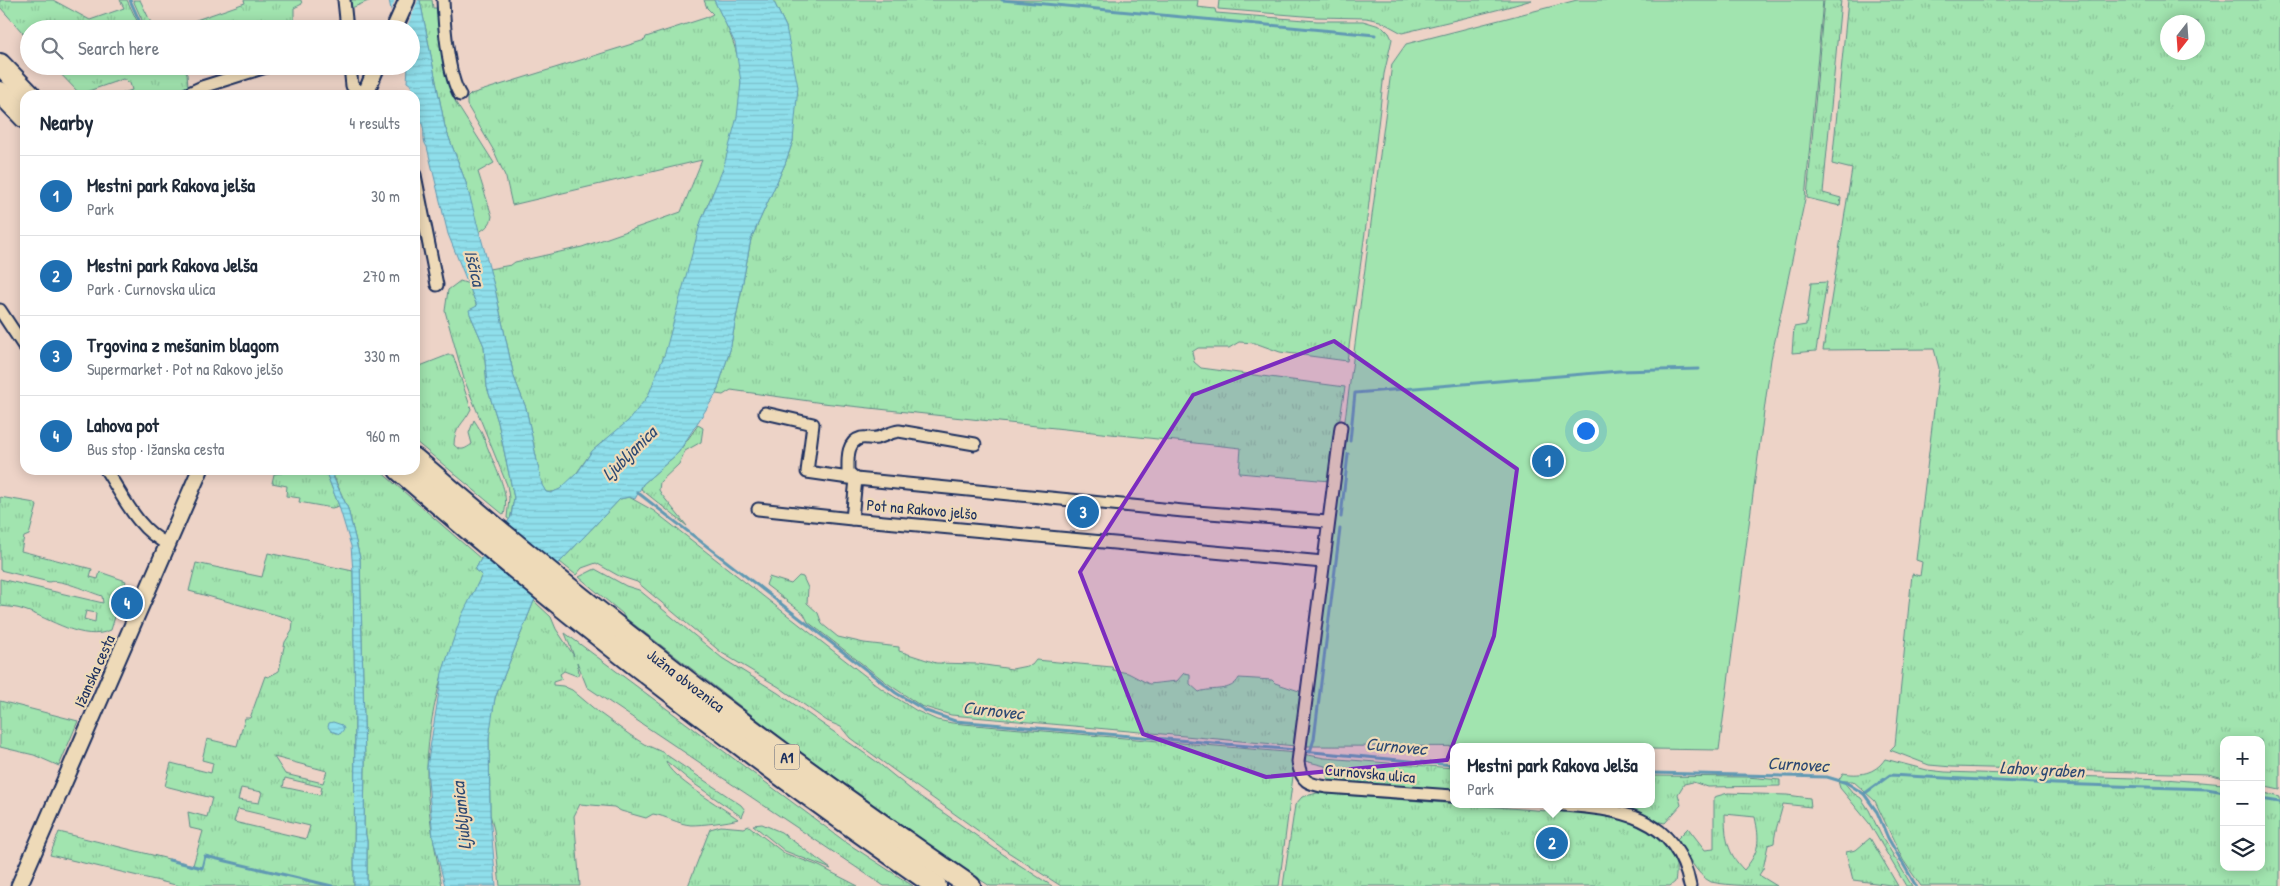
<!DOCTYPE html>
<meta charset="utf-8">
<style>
body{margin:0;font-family:"Patrick Hand",sans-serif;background:#f6f6f7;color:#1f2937}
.controls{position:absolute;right:15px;bottom:15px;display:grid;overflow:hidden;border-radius:10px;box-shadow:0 2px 12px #0003}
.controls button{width:45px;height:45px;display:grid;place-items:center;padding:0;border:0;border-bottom:1px solid #e0e1e3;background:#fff;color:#1f2937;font:25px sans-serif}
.compass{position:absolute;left:2160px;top:15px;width:45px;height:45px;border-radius:50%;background:#fff;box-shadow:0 2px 12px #0003;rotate:197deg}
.you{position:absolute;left:1585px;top:430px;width:18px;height:18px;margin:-12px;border:4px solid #fff;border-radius:50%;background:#1a73e8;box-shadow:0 0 0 8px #1a73e833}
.badge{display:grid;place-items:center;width:32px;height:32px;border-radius:50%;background:#1f6fb2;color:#fff;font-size:16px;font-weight:700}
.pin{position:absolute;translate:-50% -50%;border:2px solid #fff;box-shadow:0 1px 5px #0006}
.popup{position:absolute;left:1450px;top:743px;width:205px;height:65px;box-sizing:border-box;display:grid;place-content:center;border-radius:10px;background:#fff;filter:drop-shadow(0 1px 4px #0005);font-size:16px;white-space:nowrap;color:#747a83}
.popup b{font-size:19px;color:#1f2937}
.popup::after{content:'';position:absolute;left:50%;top:100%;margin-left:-10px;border:10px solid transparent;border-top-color:#fff}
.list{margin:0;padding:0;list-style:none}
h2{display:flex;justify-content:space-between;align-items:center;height:65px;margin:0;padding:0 20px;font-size:21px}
h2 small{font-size:16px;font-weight:400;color:#747a83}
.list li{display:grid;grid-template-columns:32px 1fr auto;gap:15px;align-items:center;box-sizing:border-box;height:80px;padding:0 20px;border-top:1px solid #e0e1e3}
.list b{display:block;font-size:19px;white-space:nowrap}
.list p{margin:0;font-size:16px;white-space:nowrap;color:#747a83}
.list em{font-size:16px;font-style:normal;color:#747a83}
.icon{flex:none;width:28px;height:28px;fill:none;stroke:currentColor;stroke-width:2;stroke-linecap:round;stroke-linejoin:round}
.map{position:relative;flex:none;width:2280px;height:886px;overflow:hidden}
.search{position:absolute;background:#fff;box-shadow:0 2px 12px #0003;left:20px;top:20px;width:400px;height:55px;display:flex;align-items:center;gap:12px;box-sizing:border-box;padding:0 18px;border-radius:28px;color:#747a83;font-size:19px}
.panel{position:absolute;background:#fff;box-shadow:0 2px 12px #0003;left:20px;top:90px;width:400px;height:385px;border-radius:15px}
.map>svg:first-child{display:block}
</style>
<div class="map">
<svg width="2280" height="886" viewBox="0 0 2280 886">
<defs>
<pattern id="grass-tufts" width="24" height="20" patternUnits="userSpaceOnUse" patternTransform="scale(1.25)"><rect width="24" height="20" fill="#a1e4af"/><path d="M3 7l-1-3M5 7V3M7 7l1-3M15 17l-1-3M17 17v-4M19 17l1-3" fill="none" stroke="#8ac499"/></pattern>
<pattern id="water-rules" width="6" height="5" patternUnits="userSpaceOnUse" patternTransform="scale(1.25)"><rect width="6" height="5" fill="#8fdfeb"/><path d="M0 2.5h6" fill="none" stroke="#7bc0cc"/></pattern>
</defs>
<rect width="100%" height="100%" fill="#edd3c7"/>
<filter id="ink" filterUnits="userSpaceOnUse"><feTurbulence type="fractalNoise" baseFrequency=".02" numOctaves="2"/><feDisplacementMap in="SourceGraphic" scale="10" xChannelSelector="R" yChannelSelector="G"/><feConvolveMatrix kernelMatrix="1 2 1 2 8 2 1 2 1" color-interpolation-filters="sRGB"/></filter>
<g filter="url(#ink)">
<!-- grass -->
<g fill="url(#grass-tufts)" stroke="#5e8a86" fill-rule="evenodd">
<polygon points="0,0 53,0 90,20 124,8 120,0 127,0 141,29 29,29 29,40 0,7"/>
<polygon points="133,0 140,0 154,29 146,29"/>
<polygon points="244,0 301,0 302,4 294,8 294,24 289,29 246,29 244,24 234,29 170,29 245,3"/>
<polygon points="346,0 371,0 349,9"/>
<path d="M420,0h12l1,8h5l13,82 5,13 38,60 -16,9 14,44c-1,9 -7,12 -14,17l-12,-50 -21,-56z"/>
<path d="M704,0h10c13,26 26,51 27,82 1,28 -8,62 -18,88 -7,18 -17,35 -22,53 -16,53 -26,124 -53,173 -8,15 -23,29 -36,39 -6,5 -15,10 -20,17 -12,13 -24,43 -46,40l-4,-6 -16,-78 -12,-31 -19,-88 -6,-20 22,-4 4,-3 67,-15 99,-35 21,-52 -190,45 -6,-27 -12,-27 -27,-46v-7l4,-4 174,-54 1,-3 59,-19 8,-4 -6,-6z"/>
<polygon points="773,0 1198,0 1197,7 1215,9 1216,13 1317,21 1363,21 1383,27 1389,33 1392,39 1384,74 1368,211 1347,361 1280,352 1255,343 1239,342 1229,348 1198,348 1192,352 1194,362 1201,368 1345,387 1330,481 1239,473 1241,448 823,403 731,390 723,395 716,394 730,350 751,239 785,164 793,141 786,27"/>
<path d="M1219,0h313c-43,13 -86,22 -130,33l-22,-12 -14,-3 -50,-1 -98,-8z"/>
<polygon points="1824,0 1841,0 1823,193 1841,198 1840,206 1807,198"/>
<path d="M1848,0h432v790l-19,-4v-46h-37v38l-16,-4 -256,-7 -23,-2 -39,-15 5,-5 17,-171 8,2 2,-14 -6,-2 23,-192 -5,-19 -111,1 29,-181 -20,-5zM2168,22h30v30h-30z"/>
<path d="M53,66h135l-5,3 4,5 1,13c-19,13 -48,8 -71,8l15,-5 -2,-7 -7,-4 -43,15z"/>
<polygon points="460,281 469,284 477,307 470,314 484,346 487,387 498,422 514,498 510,520 507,518 509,498 507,485 464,379 445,311 448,290"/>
<polygon points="1827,282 1816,351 1792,353 1794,327 1806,325 1811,283"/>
<path d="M448,355h5l18,54c-7,15 -17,18 -17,36 7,7 11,4 18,-1l-3,-11 5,-13c10,14 13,28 20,43 7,18 15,32 10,52l-89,-74v-73z"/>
<polygon points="698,425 703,428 701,442 685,451 679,464 660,482 659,490 662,495 687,526 641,489 643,484 678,453"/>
<polygon points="282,470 325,470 339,506 332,508 299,502 300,498 286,496 287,486 272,483 274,474 282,473"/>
<path d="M331,470h48l102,89 -6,11 7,5c-30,61 -53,124 -55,193 -1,39 8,80 15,118h-75v-45l-3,-16 1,-62 -5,-205 -12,-49z"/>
<path d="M0,497l35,6 2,3 -8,29 -5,2 -3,14 71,18 -2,8 8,2 2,-7 26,9 -15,49c-28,13 -61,-12 -87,-20 -8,-3 -16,-3 -24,-4v-27l103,24 -1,-7c-13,-4 -42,-18 -53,-14l-49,-12zM86,611l10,2 -1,9 -11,-3z"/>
<polygon points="629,497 654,511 882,689 917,711 937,720 952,723 1296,753 1279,886 1061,886 1008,852 917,787 850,738 841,727 827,721 779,687 722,653 637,582 619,576 596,563 582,568 576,575 560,562 620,499"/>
<path d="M268,553l85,18 2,133 -1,182h-174l-130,-31 9,-23 134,33 10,-34 -13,-3 -2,-16 19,5 5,-19 -47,-12 6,-23 40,10 2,-10 -11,-3 5,-21 30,7 8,-28h5l15,-42 3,1 11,-6 6,-29 7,-11 1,-9 -5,-4 -99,-27 7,-28 66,14zM274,757l53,14 -4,12 -38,-9zM285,778l37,9 -2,8 -37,-8zM241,788l21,4 -3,11 -21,-3zM238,809l72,17 -4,13 -72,-17z"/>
<polygon points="595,569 626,586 639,590 722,658 778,693 877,762 915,793 1004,855 1052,886 990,886 968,872 792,746 623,616 623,614 579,577"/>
<path d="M799,576l4,1 5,11 -1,15 11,10 4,11 16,13 26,6 35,4v4l37,12 42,1 34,5 20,-4 4,-5 76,7 1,3 15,3 21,11 28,-3 7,-8 6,1v10l9,8c13,-5 32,1 40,-14l33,2 3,3 27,9 -6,54 -345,-31 -30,-9 -34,-23 -79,-61 -4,-8 -38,-29 3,-8 22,7z"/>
<path d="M534,601l17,16 5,12 18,27 -9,-23 282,210 66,43h-29l-297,-199 -10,-25 2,11 -2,3 -13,-5 -4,3 2,5 -9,3v3l10,1 9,4 26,22 32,23 14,9 18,8 79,53 4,5 -3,7 -49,-34 -27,-22c2,16 58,47 72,58 -9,3 -36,6 -47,6 -13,-1 -25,-9 -38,-11l-7,4 -25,-7 -7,-4 -34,-3 -6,12 6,70h-80l-6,-56 -4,-16 -1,-83 6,-33z"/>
<polygon points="0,701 78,721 59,766 34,755 0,747"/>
<polygon points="1302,754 1325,758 1453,768 1453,791 1328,781 1325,766 1301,760"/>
<path d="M1885,759l42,11 18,2 220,7 59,5v83h37v-75l19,5v89h-359l-18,-26 -28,-59 -22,-20h-10l10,12 8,5 8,12 12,25 31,51h-6l-37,-63 -29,-35 -2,-7 5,-8c16,3 32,1 42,-14z"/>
<path d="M1651,776l96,1 33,3v6l-72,1 -15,-5 -9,2 -6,10 3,11 -16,18c-8,-1 -12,-4 -19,-7 -13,-6 -29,-8 -44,-12h49z"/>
<path d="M1317,793l230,18 4,-2c42,3 137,8 124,73l-5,4h-387l12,-81 7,-8z"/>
<path d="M1728,793l59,2 23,3 1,9 -28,-3c-3,14 -8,25 -9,39l-6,2 -5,24 -4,6 18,11c-20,0 -47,0 -66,-4 -15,-7 -25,-30 -34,-43l11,-11 17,22 9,-1v-52zM1725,814l30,3c5,24 5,34 -11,53 -17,-17 -19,-33 -19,-56z"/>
<polygon points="762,824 781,832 831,869 785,851 753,825"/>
<polygon points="721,826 744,828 749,826 784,853 819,866 858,886 688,886 710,829"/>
<polygon points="1870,838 1898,886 1853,880 1846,852 1856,850"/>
</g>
<!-- garden -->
<polygon fill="#a1e4af" stroke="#5e8a86" points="1577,0 1823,0 1805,199 1771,359 1719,750 1651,749 1651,747 1304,746 1326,564 1392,64 1406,44"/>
<!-- water -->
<g fill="url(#water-rules)" stroke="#6199b3">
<path d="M389,0h31l25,127 21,56 29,106 19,88 12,31 16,77 4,7 5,1 9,-4 18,-17 14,-21 36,-30 20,-25 17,-43 36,-132 22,-52 14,-52 4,-35 -6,-39 -21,-43h59l13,27 12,60 -5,54 -8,23 -34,75 -21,111 -14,44 -38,59 -35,31 -8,15 -6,-2 -9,2 -60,63 -26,39 -39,97 -6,40 1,76 6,72h-51l-12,-48 -6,-71 15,-94 19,-56 21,-42 -7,-5 6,-11 30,-42 3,-19 -16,-76 -11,-35 -3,-41 -14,-32 -1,-4 8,-4 -29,-72 -21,-87c-5,-7 -2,-12 -4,-20 -3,-13 -8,-17 -8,-32h-2l-2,-10 -4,-3 1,-16h3v-37h-16z"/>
<polygon points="325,470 330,470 348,509 360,558 365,763 364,825 367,841 367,886 354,886 355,720 353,571 351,546 339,506"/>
<polygon points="333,722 342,725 344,729 340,734 331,731 328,727 329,723"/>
</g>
<!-- pier -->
<polygon fill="#edd3c7" points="395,0 418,0 406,29 392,29 391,26 389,15"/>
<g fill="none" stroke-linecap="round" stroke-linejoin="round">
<!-- stream -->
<g stroke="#6199b3" stroke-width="3">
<polyline points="130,0 143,29"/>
<polyline points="1002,0 1375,35"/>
<polyline points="1350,441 1355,393 1619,371 1699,369"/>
<polyline points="637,492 896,693 926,711 955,721 1296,750"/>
<polyline points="1341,517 1348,454"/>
<polyline points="1302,751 1453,765"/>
<polyline points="1310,752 1314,739 1340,529"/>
<polyline points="1651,773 1827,777 1847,783 1864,794 1877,812 1888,838 1916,886"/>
<polyline points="1864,794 1890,775 2055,784 2207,789 2224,792"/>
<polyline points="2261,799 2280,802"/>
<polyline points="169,860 202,868 205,856 332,886"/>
</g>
<defs>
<g id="street">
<polyline points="344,0 347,29"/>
<path d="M443,0c1,23 5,76 17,95"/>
<polyline points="350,66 352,86 366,95"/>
<polyline points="185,95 202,87 269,66"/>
<polyline points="415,175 437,285"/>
<polyline points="0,310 25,348"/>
<polyline points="765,413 813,424 807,472 856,479"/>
<path d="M1341,427l-43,335c3,20 10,22 29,25l126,9"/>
<path d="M106,470c17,26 32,61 62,74"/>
<path d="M856,479l-8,-7c0,-12 -2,-30 13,-34 5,-1 10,1 16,0 8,-2 14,-6 22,-7l76,13"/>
<polyline points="758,509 852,519"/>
<polyline points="1323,562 852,519 856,479 1183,511 1328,522"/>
<path d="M1551,804c61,5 125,7 139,82"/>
</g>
<g id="secondary">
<polyline points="394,29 407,0"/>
<polyline points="365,95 377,66"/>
<polyline points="19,886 200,470"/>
</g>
<g id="highway">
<polyline points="0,64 30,95"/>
<polyline points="0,92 25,118"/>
<path id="s1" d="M415,459c176,153 362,295 555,427"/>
<path d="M399,470c171,149 351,287 537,416"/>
</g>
</defs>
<!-- street casing -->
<use href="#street" stroke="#1b2f5e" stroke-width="15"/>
<!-- secondary casing -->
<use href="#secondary" stroke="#1b2f5e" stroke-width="19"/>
<!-- highway casing -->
<use href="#highway" stroke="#1b2f5e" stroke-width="24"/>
<!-- street -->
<use href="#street" stroke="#eedab8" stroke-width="11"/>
<!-- secondary -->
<use href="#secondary" stroke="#eedab8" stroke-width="15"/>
<!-- highway -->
<use href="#highway" stroke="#eedab8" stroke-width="20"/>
</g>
</g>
<!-- marked area -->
<path fill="#7b2cbf" fill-opacity="0.2" stroke="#7b2cbf" stroke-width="4" stroke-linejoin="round" d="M1334,341l183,128 -23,167 -47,124 -181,17 -123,-43 -63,-162 113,-177z"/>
<g text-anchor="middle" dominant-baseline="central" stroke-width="4.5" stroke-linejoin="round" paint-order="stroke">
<!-- shield labels -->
<rect fill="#eedab8" stroke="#5a6279" stroke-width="1" x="774.5" y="744.5" width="25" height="25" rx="4"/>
<g font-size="15" font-weight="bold" fill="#1b2f5e">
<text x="787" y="757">A1</text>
</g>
<!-- street labels -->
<g font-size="16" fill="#1b2f5e" stroke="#eedab8">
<text transform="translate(922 509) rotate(5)">Pot na Rakovo jelšo</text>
<text transform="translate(94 671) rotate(-66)">Ižanska cesta</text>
<text stroke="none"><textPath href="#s1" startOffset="350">Južna obvoznica</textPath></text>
<text transform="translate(1370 773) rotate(5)">Curnovska ulica</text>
</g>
<!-- water labels -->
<g font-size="18" font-style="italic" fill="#2c4973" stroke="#eedab8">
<text transform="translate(475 268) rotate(76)">Iščica</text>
<text transform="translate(629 453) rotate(-44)">Ljubljanica</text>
<text transform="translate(993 710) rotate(6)">Curnovec</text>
<text transform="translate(1396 746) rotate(5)">Curnovec</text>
<text transform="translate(1798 764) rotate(3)">Curnovec</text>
<text transform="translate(2042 769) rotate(3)">Lahov graben</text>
<text transform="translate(461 816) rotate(-96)">Ljubljanica</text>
</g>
</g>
</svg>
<div class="controls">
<button>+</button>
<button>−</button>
<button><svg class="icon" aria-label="layers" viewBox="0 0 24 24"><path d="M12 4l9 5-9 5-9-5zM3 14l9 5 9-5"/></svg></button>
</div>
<svg class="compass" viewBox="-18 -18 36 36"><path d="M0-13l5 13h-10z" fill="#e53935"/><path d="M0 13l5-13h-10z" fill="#747a83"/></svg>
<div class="you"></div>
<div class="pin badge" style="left:1548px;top:461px">1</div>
<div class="pin badge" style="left:1552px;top:843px">2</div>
<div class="popup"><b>Mestni park Rakova Jelša</b>Park</div>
<div class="pin badge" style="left:1083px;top:512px">3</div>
<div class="pin badge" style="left:127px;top:603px">4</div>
<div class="search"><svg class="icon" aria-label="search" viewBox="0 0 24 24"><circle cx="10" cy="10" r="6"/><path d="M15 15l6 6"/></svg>Search here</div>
<section class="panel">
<h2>Nearby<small>4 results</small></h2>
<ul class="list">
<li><span class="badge">1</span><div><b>Mestni park Rakova jelša</b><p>Park</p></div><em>30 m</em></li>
<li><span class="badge">2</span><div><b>Mestni park Rakova Jelša</b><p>Park · Curnovska ulica</p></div><em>270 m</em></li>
<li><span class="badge">3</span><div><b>Trgovina z mešanim blagom</b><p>Supermarket · Pot na Rakovo jelšo</p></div><em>330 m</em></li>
<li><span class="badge">4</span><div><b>Lahova pot</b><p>Bus stop · Ižanska cesta</p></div><em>960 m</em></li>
</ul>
</section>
</div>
